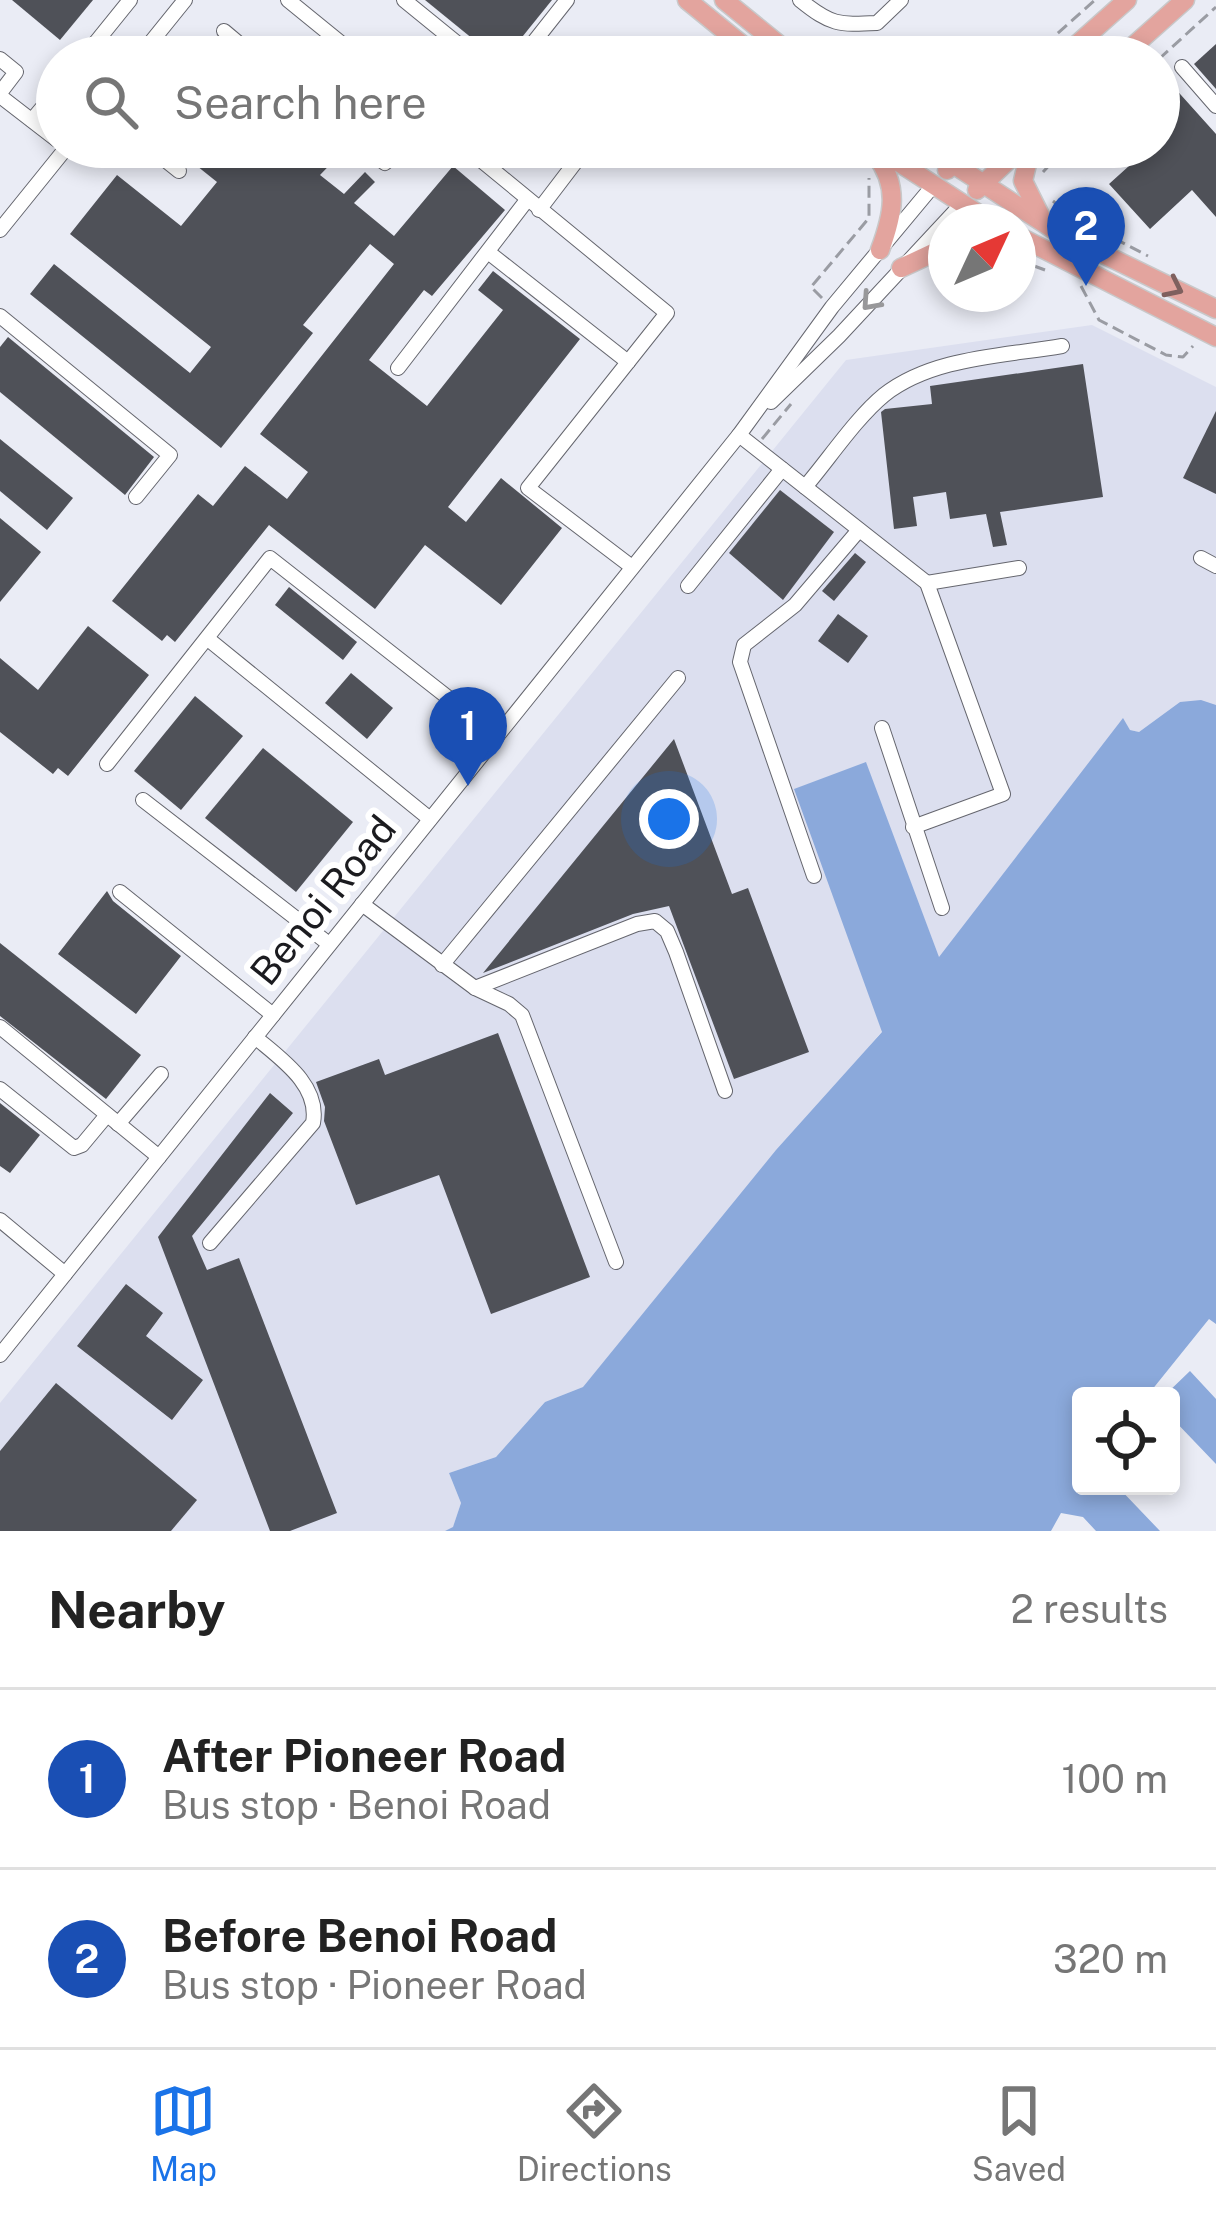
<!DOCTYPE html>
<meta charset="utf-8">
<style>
body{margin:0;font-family:"Public Sans",sans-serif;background:#f6f6f6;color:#222}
.controls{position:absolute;right:36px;bottom:36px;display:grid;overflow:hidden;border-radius:12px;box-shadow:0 6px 18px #0003}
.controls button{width:108px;height:108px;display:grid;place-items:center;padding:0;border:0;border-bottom:3px solid #e0e0e0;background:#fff;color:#222;font:60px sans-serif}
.compass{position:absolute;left:928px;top:204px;width:108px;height:108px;border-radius:50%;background:#fff;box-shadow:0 6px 18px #0003;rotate:46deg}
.you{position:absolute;left:669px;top:819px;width:42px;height:42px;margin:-30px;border:9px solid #fff;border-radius:50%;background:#1a73e8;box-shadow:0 0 0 18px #1a73e833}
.badge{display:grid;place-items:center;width:78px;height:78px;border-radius:50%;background:#1a73e8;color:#fff;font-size:39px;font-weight:700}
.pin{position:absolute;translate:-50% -99px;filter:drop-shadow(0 3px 6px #0008)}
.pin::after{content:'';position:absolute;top:63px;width:42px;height:36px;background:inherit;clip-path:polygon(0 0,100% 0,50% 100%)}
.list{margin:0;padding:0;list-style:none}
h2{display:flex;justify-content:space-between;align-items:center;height:156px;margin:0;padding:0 48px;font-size:51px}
h2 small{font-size:39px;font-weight:400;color:#767676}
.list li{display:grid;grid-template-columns:78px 1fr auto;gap:36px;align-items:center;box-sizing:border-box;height:180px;padding:0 48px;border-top:3px solid #e0e0e0}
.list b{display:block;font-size:45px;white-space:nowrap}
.list p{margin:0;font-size:39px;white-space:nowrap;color:#767676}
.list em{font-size:39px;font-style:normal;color:#767676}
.icon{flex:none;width:66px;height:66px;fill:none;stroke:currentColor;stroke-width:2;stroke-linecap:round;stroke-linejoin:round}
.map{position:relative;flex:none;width:1216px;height:1531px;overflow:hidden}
.search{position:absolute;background:#fff;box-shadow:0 6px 18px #0003;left:36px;right:36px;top:36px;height:132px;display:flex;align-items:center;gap:30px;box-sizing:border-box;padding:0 42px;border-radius:66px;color:#767676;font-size:45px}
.sheet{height:516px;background:#fff}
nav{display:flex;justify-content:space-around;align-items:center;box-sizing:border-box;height:168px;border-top:3px solid #e0e0e0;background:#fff;font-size:33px;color:#767676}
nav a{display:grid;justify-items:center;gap:6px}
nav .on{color:#1a73e8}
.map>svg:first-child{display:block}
</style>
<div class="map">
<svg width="1216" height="1531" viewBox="0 0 1216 1531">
<rect width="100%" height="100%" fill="#eaecf5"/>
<!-- built -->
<polygon fill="#dcdfef" points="1092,325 1216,387 1216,706 1180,702 1139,732 1130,730 1123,719 939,958 866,763 795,789 882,1031 583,1387 545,1402 496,1457 449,1473 461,1503 453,1528 445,1531 0,1531 0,1403 846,360"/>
<!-- water -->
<g fill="#8ba9db">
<polygon points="1201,700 1216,705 1216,1324 1209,1319 1147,1396 1081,1396 1081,1486 1117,1486 1160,1531 1096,1531 1083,1517 1061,1513 1051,1531 445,1531 453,1527 461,1503 449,1473 496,1457 545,1402 583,1387 776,1150 882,1032 794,789 866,762 939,957 1123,718 1130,730 1139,732 1180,702"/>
<polygon points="1190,1371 1216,1399 1216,1464 1171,1417 1171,1396 1164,1396"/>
</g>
<!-- building -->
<g fill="#4f5158">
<polygon points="12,0 93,0 60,40"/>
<polygon points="425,0 552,0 506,57 495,57"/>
<polygon points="1216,44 1216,89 1194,64"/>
<polygon points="1172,85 1216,134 1216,217 1192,190 1150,229 1109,184 1150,147 1159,147 1159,97"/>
<polygon points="196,147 286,147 307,165 325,147 347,147 320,175 344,194 365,172 375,182 354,203 394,236 453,166 505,210 432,296 424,290 369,360 427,406 503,310 478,290 493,271 580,339 448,507 466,522 501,478 562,528 501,605 425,545 375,609 269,525 175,642 167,635 162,641 112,601 198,494 213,506 245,466 287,499 308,472 260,434 394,264 370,244 303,325 313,333 221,448 30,294 54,264 190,373 211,347 70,234 117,175 181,226 217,182 187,158"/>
<polygon points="8,337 154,457 125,495 0,392 0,347"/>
<polygon points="1083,364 1103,497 1000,512 1007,545 993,547 986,514 950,519 946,492 913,497 917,526 894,529 881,412 885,409 932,404 930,386"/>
<polygon points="1216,411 1216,494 1183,478"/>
<polygon points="0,439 73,498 47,530 0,491"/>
<polygon points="780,490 834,532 783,600 729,553"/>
<polygon points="0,518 41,552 0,602"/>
<polygon points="855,553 866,562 834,601 822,591"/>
<polygon points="289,587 357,642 343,660 275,605"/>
<polygon points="838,614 868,636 848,663 818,641"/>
<polygon points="88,626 149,675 68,776 58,768 53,774 0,732 0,658 38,690"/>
<polygon points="351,673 393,708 367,739 325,703"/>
<polygon points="195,696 243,736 181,810 134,771"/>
<polygon points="674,739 732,894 748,888 809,1052 734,1079 669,906 633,914 483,973"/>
<polygon points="263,748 353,822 296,892 205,818"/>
<polygon points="107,891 113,901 181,956 136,1014 58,954"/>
<polygon points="0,943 141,1055 106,1099 0,1016"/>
<polygon points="498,1033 590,1277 491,1314 439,1175 356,1205 324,1121 325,1107 316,1082 379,1059 385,1075"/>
<polygon points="270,1093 293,1113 192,1236 207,1270 239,1258 337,1513 290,1531 270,1531 158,1237"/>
<polygon points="0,1103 40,1135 10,1173 0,1166"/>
<polygon points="126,1284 163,1313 146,1336 203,1380 172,1420 77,1346"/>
<polygon points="56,1383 197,1500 171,1531 0,1531 0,1451"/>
</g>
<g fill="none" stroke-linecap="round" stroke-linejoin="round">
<defs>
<g id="minor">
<polyline points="288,0 358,57"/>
<polyline points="404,0 474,57"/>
<path d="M800,0c31,25 38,25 77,23l24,-23"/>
<polyline points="224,31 255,57"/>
<polyline points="84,57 130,0"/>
<polyline points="139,57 185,0"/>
<polyline points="522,57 567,0"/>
<polyline points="654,57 660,49"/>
<polyline points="0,59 16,72 0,93"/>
<polyline points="1182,67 1216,106"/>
<polyline points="0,96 57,140"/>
<polyline points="32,120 57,90"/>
<polyline points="149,147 179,171"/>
<polyline points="363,147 385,163 404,147"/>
<polyline points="465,147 667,313 528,488 632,567"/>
<polyline points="539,210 587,147"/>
<polyline points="0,230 67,147"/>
<polyline points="488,252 628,362"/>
<polyline points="0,316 170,455 136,497"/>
<polyline points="398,368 527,200"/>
<polyline points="771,402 839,336 960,206"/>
<polyline points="739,435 927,583 1003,794 913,827"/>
<path d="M805,487c24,-28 51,-69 79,-92 48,-38 120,-39 178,-49"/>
<polyline points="1201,558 1216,566"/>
<polyline points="927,583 1019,568"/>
<polyline points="688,586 782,469"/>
<polyline points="208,639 430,819"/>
<polyline points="882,728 942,908"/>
<polyline points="107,764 270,558 497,736"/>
<polyline points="143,800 329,944"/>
<polyline points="814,876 740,662 744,645 795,605 859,530"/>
<polyline points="120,892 273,1015"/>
<polyline points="362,904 475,988 509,1004 522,1015 616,1262"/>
<polyline points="442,965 678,678"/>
<polyline points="475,988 637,924 655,921 667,931 676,952 725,1091"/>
<polyline points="0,1027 159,1157"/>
<polyline points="0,1089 74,1148 82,1145 107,1115"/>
<polyline points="118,1124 161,1074"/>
<polyline points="0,1220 65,1274"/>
<path d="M210,1243l103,-120c7,-38 -32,-64 -58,-86"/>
<polyline points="0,1355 739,435 832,307 932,187"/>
</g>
<g id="major">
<polyline points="687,0 757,57"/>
<polyline points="724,0 794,57"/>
<polyline points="1063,57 1127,0"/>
<polyline points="1121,57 1185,0"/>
<polyline points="875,147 991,222"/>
<polyline points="927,147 1056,231 1216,309"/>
<polyline points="1031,147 1023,181 1040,215"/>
<path d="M875,154c25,32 18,61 5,96"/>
<polyline points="947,170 968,147"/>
<polyline points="977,190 1022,147"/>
<polyline points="1018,236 1216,337"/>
<polyline points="901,268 946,247"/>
</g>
</defs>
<!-- minor casing -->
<use href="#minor" stroke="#65666e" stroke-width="16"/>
<!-- major casing -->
<use href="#major" stroke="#c8c8c9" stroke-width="21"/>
<!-- path -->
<g stroke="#9a9ca3" stroke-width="3" stroke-dasharray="12 6" stroke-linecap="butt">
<polyline points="809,48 831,57"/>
<polyline points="1031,57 1095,0"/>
<polyline points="1159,59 1216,7"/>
<polyline points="844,147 859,160"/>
<polyline points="1043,172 1066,147"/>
<polyline points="1053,201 1068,214 1148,256"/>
<polyline points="1018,260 1045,270"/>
<polyline points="1081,286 1099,320 1166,355 1183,357 1193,346"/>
<polyline points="822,298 811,287 869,218 869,178"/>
<polyline points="762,439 791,404"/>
</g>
<!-- minor -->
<use href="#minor" stroke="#fff" stroke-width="14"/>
<!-- major -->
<use href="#major" stroke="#e3a49e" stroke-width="18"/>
</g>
<!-- one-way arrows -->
<defs><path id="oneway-chevron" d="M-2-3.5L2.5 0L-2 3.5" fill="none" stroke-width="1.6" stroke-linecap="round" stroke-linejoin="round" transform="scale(3)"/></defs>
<use stroke="#7f605e" href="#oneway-chevron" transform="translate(1174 288) rotate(26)"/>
<use stroke="#98989a" href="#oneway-chevron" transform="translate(870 302) rotate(132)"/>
<g text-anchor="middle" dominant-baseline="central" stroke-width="12" stroke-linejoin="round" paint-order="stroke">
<!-- street labels -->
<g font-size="39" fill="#1b1b1f" stroke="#fff">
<text transform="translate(323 900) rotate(-51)">Benoi Road</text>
</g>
</g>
</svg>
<div class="controls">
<button><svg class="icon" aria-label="locate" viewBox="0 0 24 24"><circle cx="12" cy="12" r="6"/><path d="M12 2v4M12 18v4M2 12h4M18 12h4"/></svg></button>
</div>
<svg class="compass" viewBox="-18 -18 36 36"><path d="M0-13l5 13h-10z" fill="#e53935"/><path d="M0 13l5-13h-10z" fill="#767676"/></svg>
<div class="you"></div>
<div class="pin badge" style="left:468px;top:786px;background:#1a4fb4">1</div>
<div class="pin badge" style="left:1086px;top:286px;background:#1a4fb4">2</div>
<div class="search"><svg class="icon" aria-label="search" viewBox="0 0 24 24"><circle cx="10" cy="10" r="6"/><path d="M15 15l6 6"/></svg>Search here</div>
</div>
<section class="sheet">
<h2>Nearby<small>2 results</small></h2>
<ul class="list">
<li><span class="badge" style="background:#1a4fb4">1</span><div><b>After Pioneer Road</b><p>Bus stop · Benoi Road</p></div><em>100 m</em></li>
<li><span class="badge" style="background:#1a4fb4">2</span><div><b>Before Benoi Road</b><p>Bus stop · Pioneer Road</p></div><em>320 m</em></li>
</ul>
</section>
<nav>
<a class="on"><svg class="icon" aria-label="map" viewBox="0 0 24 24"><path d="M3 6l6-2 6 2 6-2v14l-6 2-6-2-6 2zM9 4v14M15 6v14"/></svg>Map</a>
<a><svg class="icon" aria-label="directions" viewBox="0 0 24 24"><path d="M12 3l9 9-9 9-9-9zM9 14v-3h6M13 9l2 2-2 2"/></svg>Directions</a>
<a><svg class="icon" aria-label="saved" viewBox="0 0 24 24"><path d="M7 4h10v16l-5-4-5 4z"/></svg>Saved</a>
</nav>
